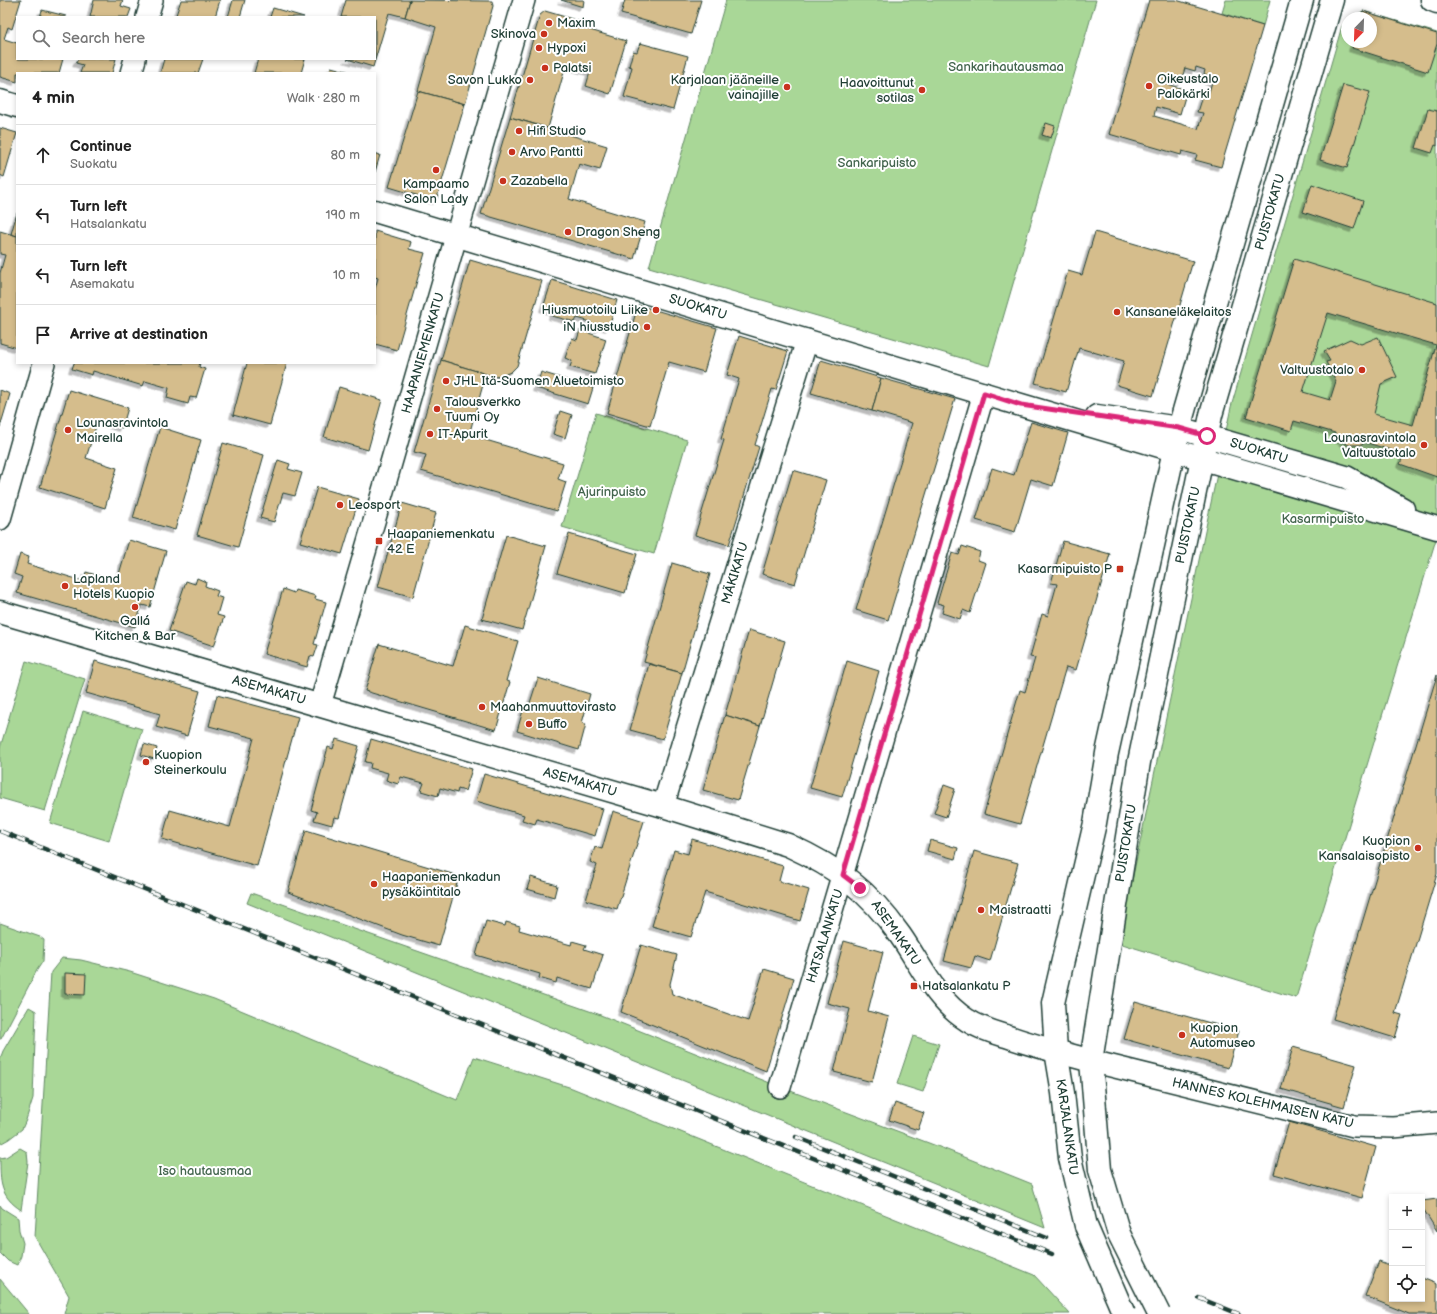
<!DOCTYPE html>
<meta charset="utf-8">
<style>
body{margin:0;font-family:"Balsamiq Sans",sans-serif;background:#f6f6f6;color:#222}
.controls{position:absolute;right:12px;bottom:12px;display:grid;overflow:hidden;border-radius:0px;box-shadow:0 2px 6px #0003}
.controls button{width:36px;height:36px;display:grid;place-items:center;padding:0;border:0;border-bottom:1px solid #e0e0e0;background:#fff;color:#222;font:20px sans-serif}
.compass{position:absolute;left:1341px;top:12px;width:36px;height:36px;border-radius:50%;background:#fff;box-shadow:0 2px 6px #0003;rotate:203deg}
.stop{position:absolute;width:12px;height:12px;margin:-9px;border:3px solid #db2777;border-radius:50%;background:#fff}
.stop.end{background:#db2777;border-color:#fff;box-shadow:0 1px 4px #0008}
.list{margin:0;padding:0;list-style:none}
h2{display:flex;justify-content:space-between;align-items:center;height:52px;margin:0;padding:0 16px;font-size:17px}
h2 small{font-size:13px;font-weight:400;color:#767676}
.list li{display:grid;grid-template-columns:26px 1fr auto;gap:12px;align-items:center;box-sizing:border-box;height:60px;padding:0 16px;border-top:1px solid #e0e0e0}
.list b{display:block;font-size:15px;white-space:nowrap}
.list p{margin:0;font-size:13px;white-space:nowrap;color:#767676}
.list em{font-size:13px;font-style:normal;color:#767676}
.icon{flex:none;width:22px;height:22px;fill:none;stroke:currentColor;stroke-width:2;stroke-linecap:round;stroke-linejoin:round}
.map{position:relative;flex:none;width:1437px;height:1314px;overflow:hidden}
.search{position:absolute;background:#fff;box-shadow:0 2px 6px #0003;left:16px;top:16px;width:360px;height:44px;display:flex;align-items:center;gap:10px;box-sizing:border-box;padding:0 14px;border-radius:0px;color:#767676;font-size:15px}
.panel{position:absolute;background:#fff;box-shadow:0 2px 6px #0003;left:16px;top:72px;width:360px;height:292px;border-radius:0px}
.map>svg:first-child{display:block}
</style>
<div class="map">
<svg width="1437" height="1314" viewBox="0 0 1437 1314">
<defs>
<filter id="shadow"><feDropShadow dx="-3.5" dy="3.5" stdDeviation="0" flood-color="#0004"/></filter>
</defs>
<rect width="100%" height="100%" fill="#fff"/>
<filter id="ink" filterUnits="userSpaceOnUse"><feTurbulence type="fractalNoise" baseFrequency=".025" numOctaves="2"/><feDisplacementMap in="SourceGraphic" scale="8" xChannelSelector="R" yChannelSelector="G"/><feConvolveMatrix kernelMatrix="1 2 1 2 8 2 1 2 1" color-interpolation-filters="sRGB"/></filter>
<g filter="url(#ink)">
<!-- green -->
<g fill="#a9d797" stroke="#648a66">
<polygon points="726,0 1096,0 989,366 649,267"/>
<polygon points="1226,0 1270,0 1263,26 1222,13"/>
<polygon points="1363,11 1437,33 1437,536 1296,998 1119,943 1231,407 1342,26 1347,22 1347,42 1371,42 1371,18 1353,18"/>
<polygon points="596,413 687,440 654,554 562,527"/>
<polygon points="26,661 85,679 45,811 0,798 0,748"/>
<polygon points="83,711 142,729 109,841 50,823"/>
<polygon points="251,893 598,1014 780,1087 942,1148 1032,1184 1045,1228 247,903"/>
<polygon points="0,923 40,937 44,940 43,961 37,970 1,1039 0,1039"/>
<polygon points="62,958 81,960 130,972 214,999 457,1100 474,1057 572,1088 1034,1275 1070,1314 64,1314 69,1296 35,1237 51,972"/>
<polygon points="29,1007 36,1011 33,1098 26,1120 22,1129 9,1139 0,1144 0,1059 3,1051"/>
<polygon points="913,1036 939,1044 923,1092 897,1084"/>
<path d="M20,1148l7,4 1,10 -7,48c-21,-14 -21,-27 -21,-52l6,-1z"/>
<polygon points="0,1205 2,1208 18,1218 19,1230 23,1243 21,1256 17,1265 8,1261 0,1253"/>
<polygon points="0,1279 29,1314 0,1314"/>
</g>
<!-- building -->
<g fill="#d5bd8c" stroke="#1f3d34" fill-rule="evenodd" filter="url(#shadow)">
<polygon points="0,0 21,0 12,29 8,27 4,39 17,43 17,59 63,59 59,73 17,73 17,82 0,77"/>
<polygon points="94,0 123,0 121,6 131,9 128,17 90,17"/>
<polygon points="181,0 220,0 215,17 184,17 176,15"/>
<polygon points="233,0 245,0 240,17 228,17"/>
<polygon points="346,0 410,0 405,17 389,13 373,67 347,59 375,59 375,17 341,17"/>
<polygon points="410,0 492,1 493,6 465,104 418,91 436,27 405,17"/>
<polygon points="561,0 584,0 583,7"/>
<polygon points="625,0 701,0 691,34 621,14"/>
<path d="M1149,0h27l87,26 -42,141 -26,-7 2,-5 -15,-4 -1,4 -72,-21zM1196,67l9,3 -1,4 6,2 -2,5 4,1 -4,13 -5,-2 -6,19 6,1 -5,16 -44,-13 2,-9 24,7 7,-24 -24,-7 2,-6 16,5 4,-14 10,3z"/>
<polygon points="273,8 304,17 270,17"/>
<polygon points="42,10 66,16 66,17 40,17"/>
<polygon points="545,11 579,21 577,26 626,41 610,94 586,86 590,72 566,65 548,128 510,117 540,15"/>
<polygon points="1363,11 1437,34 1437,44 1428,72 1352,48 1354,42 1371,42 1371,18 1361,18"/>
<polygon points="640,43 688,56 673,110 624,97 632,67 629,66 633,51 637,52"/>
<polygon points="78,59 116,59 112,73 80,73 83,65 76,63"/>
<polygon points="164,59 203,59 198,73 160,73"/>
<polygon points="258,59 305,59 301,73 254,73"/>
<polygon points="331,67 354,73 329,73"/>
<polygon points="1343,85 1370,92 1347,168 1320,160"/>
<polygon points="418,91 465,104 436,201 389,187"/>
<polygon points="1428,109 1437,111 1437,146 1435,145 1432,153 1416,148"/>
<polygon points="510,117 607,146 600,170 579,164 569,199 645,222 634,259 481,214"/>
<polygon points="1046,123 1055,126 1051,138 1042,135"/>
<polygon points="0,128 17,133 4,177 0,175"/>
<polygon points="375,153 380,155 375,172"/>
<polygon points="1312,184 1363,201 1354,229 1303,212"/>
<polygon points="17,213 17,236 11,234"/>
<polygon points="0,231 17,236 17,348 0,343 0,273 5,255 0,254"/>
<polygon points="375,231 411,242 409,249 425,253 397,350 375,344 375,289 378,278 375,277"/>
<polygon points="1095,232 1193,261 1153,396 1117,385 1124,361 1079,348 1066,392 1035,383 1068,271 1082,275"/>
<path d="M1294,259l143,44v174l-37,-13 4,-10 -40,-12 -2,3h-14l-13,-8v-4l-41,-12 -3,10 -45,-14zM1328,313l108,32 -23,80 -39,-11 7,-30 16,-7 -19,-40 -17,7 -11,-5 -26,12 6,10 -4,1 10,19 -6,19 -27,-8z"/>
<polygon points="470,260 542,281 517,366 511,372 503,375 495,377 441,360"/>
<polygon points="552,280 617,300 609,328 601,325 600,329 589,326 591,322 577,318 575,322 552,316 553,311 543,308"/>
<polygon points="638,305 717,328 704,372 669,362 650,426 607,413"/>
<polygon points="580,330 606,339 595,374 570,367 572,361 565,358 572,338 577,340"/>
<polygon points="739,336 788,351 776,390 772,389 755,445 759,447 729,545 695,535 724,440 721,439 739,379 727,375"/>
<polygon points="441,360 486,374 469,435 563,463 558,479 566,482 557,511 421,471 426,455 414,452"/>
<polygon points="821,360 881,378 872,411 811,393"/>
<polygon points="74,363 200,363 199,367 205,369 196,398 190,397 188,404 167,398 169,388 145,381 143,386 93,371 92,375 72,369"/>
<polygon points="247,363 287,363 270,425 233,415"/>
<polygon points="541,372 593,388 588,404 536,388"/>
<polygon points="881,378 955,399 888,620 856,610 912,423 872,411"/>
<polygon points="339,387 382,400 368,450 324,437"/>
<polygon points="0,390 10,394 0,427"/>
<polygon points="69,390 128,408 122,428 98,420 86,458 117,468 105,508 40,487"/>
<polygon points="560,411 572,415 565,438 553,434"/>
<polygon points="1031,422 1068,433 1053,486 1031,479 1015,532 976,520 992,468 1014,475"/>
<polygon points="160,427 201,440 175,530 133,518"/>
<polygon points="223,443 264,455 238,547 197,535"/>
<polygon points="278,460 290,464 288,469 302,473 295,496 283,493 274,522 260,518"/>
<polygon points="793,470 826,480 795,584 762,574"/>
<polygon points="317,487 359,499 342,554 300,542"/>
<polygon points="402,503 436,513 413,597 378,587"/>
<polygon points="569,534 637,554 625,593 557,573"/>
<polygon points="506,535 546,546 522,630 482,619"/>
<polygon points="129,540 166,551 150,607 142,605 135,627 17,593 22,577 14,574 20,554 29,557 27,564 83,581 86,572 117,581"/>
<polygon points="1063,541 1110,554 1076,670 1066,667 1020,824 984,814 1020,690 1025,692 1035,658 1030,657 1042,614 1048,616 1057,584 1051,583"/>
<polygon points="962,546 980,552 978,560 986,563 970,613 963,610 960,619 942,613 944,605 937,603 952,553 959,555"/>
<polygon points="672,563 710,574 682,673 644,662"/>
<polygon points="197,578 206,582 205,586 218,591 216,596 222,598 217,615 224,617 214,646 169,631 186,581 195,584"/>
<polygon points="283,589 294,593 295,590 316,596 315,599 326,602 314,644 318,645 314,657 310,656 307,667 264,654"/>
<polygon points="465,625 518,641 506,681 510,682 496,730 365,691 379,644 453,666"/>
<polygon points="749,630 785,641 760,726 725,715"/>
<polygon points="95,661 200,691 187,736 156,727 160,714 86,693"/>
<polygon points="847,661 879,671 842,797 810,788"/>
<polygon points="649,664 682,673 663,739 630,730"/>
<polygon points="1437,675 1437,874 1395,1013 1402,1015 1395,1038 1333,1019"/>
<polygon points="538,678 590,694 582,723 586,724 579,750 517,731 524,707 528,709"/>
<polygon points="217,695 298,717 257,866 162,839 170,810 230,827 254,738 209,726"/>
<polygon points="725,715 760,726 738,800 703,790"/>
<polygon points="336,739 359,746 339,818 334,817 332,825 314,820 317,812 311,810 328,747 333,749"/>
<polygon points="371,739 472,769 465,791 458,789 457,793 440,788 438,796 421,791 424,783 401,777 398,784 386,780 388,773 370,768 371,763 365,762"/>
<polygon points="144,744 157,748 154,759 141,755"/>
<polygon points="484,774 603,809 595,836 537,819 535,824 522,820 524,815 476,801"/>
<polygon points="944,785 955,789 946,817 934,813"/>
<polygon points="613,811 644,821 617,909 586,900 597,865 590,862 595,847 602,849"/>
<polygon points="306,830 459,876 439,946 402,935 288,892"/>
<polygon points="692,839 783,866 779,881 809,890 800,921 705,892 691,937 652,926 674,850 688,854"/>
<polygon points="930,840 958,848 955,859 927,851"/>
<polygon points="974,851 1018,863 990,961 975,956 971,968 944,961"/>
<polygon points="531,877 557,885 554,897 527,889"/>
<polygon points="486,921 505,926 506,922 520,926 519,930 571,945 572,941 586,945 584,949 603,955 592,989 557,978 556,983 539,978 540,974 476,955"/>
<polygon points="844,941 883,952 868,1011 889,1017 872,1082 834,1072 850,1009 827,1003"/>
<polygon points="641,945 677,955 670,984 672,994 748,1021 764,969 794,978 766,1071 621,1012"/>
<polygon points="65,973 86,974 85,995 65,994"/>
<polygon points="1135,1002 1239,1031 1228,1068 1124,1039"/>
<polygon points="1293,1047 1356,1065 1344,1107 1281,1089"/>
<polygon points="895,1103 924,1113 918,1130 889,1120"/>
<polygon points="1289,1122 1376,1147 1362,1198 1274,1174"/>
<polygon points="1437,1199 1437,1231 1422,1207 1422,1201"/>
<polygon points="1379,1261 1392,1266 1392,1299 1422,1299 1422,1278 1437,1284 1437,1314 1409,1314 1365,1296"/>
</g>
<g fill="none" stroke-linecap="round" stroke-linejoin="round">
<defs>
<g id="minor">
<polyline points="147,17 152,0"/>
<polyline points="131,73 135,59"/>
<polyline points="0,519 44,363"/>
<polyline points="320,705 385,484 524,0"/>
<polyline points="663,806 807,340"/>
<polyline points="1091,1061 1354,1126 1393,1127 1437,1123"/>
<polyline points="780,1087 984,393"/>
</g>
<g id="tertiary">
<polyline points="0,101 17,106"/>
<polyline points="375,211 1021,405 1437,528"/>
<polyline points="1097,416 1179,428 1346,477 1403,509"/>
</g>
<g id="secondary">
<polyline points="1432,0 1437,2"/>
<path d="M0,612l663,194 125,39c50,23 80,45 112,90 21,30 35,65 67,85 12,8 26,12 39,16 28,10 57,17 85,25l48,-299 72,-347 121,-415"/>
<polyline points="1056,1051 1053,1003 1095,823 1107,753 1179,428 1302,0"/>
</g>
<g id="primary">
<polyline points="1056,1051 1063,1093 1070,1158 1086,1226"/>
<polyline points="1091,1061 1100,1170 1119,1234"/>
</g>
</defs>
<!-- minor casing -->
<use href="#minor" stroke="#1f3d34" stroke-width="24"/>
<!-- tertiary casing -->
<use href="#tertiary" stroke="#1f3d34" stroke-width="25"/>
<!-- secondary casing -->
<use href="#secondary" stroke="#1f3d34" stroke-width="25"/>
<!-- primary casing -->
<use href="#primary" stroke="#1f3d34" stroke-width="25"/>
<!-- minor -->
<use href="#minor" stroke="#fff" stroke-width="21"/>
<!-- tertiary -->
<use href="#tertiary" stroke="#fff" stroke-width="22"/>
<!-- secondary -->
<use href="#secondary" stroke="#fff" stroke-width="22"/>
<!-- primary -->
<use href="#primary" stroke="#fff" stroke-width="22"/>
<defs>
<g id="rail">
<polyline points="0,831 1052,1254"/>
<polyline points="796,1137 1047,1238"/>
<polyline points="1199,1298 1239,1314"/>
</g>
</defs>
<!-- rail casing -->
<use href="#rail" stroke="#1f3d34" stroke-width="4.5"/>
<!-- rail -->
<use href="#rail" stroke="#fff" stroke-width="3" stroke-dasharray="9" stroke-linecap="butt"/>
<defs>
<g id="primary-bridge">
<polyline points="1086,1226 1124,1314"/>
<polyline points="1119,1234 1159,1314"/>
</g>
</defs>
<!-- primary-bridge casing -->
<use href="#primary-bridge" stroke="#1f3d34" stroke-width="25" stroke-linecap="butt"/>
<!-- primary-bridge -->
<use href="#primary-bridge" stroke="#fff" stroke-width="22"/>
</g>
</g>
<g fill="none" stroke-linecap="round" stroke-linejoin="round" filter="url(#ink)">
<!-- route -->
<polyline stroke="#db2777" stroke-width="5" points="860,888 843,875 984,393 1021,405 1179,428 1207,436"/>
</g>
<!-- markers -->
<g fill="#c8321e" stroke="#fff" stroke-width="1.5">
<circle cx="549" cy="23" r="4"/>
<circle cx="544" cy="34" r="4"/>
<circle cx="539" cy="48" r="4"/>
<circle cx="545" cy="68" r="4"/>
<circle cx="530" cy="80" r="4"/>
<circle cx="1149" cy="86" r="4"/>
<circle cx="787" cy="87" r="4"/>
<circle cx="922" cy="90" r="4"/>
<circle cx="519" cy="131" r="4"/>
<circle cx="512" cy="152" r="4"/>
<circle cx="436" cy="170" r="4"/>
<circle cx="503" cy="181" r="4"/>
<circle cx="568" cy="232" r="4"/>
<circle cx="656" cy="310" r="4"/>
<circle cx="1117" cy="312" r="4"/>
<circle cx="647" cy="327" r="4"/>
<circle cx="1362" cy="370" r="4"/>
<circle cx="446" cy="381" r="4"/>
<circle cx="437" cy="409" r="4"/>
<circle cx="68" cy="430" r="4"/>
<circle cx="430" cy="434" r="4"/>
<circle cx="1424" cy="445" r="4"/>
<circle cx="340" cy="505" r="4"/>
<rect x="375" y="537" width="8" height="8" rx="2"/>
<rect x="1116" y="565" width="8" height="8" rx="2"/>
<circle cx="65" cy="586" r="4"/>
<circle cx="135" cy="607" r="4"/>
<circle cx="482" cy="707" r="4"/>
<circle cx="529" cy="724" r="4"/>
<circle cx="146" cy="762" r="4"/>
<circle cx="1418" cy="848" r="4"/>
<circle cx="374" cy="884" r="4"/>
<circle cx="981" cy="910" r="4"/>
<rect x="910" y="982" width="8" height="8" rx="2"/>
<circle cx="1182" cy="1035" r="4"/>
</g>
<g text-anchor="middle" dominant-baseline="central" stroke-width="4" stroke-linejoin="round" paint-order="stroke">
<!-- poi labels -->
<g font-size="13" fill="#1f3d34" stroke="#fff" text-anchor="start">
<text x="557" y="23">Maxim</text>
<text x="536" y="34" text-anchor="end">Skinova</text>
<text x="547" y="48">Hypoxi</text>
<text x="553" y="68">Palatsi</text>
<text x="1157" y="79">Oikeustalo<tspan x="1157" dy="15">Palokärki</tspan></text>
<text x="522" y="80" text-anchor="end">Savon Lukko</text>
<text x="779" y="80" text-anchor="end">Karjalaan jääneille<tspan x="779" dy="15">vainajille</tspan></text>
<text x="914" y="83" text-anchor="end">Haavoittunut<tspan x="914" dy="15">sotilas</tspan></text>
<text x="527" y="131">Hifi Studio</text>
<text x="520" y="152">Arvo Pantti</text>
<text x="511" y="181">Zazabella</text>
<text x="436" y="184" text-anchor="middle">Kampaamo<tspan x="436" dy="15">Salon Lady</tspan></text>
<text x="576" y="232">Dragon Sheng</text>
<text x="648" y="310" text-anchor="end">Hiusmuotoilu Liike</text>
<text x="1125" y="312">Kansaneläkelaitos</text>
<text x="639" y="327" text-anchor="end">iN hiusstudio</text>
<text x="1354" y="370" text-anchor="end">Valtuustotalo</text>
<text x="454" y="381">JHL Itä-Suomen Aluetoimisto</text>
<text x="445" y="402">Talousverkko<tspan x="445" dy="15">Tuumi Oy</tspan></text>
<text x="76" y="423">Lounasravintola<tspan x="76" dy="15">Mairella</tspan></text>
<text x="438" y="434">IT-Apurit</text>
<text x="1416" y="438" text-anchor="end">Lounasravintola<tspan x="1416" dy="15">Valtuustotalo</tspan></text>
<text x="348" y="505">Leosport</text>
<text x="387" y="534">Haapaniemenkatu<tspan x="387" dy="15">42 E</tspan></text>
<text x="1112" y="569" text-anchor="end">Kasarmipuisto P</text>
<text x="73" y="579">Lapland<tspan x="73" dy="15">Hotels Kuopio</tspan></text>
<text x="135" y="621" text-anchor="middle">Gallá<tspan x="135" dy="15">Kitchen &amp; Bar</tspan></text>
<text x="490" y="707">Maahanmuuttovirasto</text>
<text x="537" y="724">Buffo</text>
<text x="154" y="755">Kuopion<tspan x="154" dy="15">Steinerkoulu</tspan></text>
<text x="1410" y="841" text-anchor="end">Kuopion<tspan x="1410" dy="15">Kansalaisopisto</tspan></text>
<text x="382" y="877">Haapaniemenkadun<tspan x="382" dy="15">pysäköintitalo</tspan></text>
<text x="989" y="910">Maistraatti</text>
<text x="922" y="986">Hatsalankatu P</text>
<text x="1190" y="1028">Kuopion<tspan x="1190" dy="15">Automuseo</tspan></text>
</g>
<!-- park labels -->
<g font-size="13" fill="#42644d" stroke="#fff">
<text x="1006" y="67">Sankarihautausmaa</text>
<text x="877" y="163">Sankaripuisto</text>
<text x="612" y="492">Ajurinpuisto</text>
<text x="1323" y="519">Kasarmipuisto</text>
<text x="205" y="1171">Iso hautausmaa</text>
</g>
<!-- street labels -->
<g font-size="13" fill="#1f3d34" stroke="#fff">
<text transform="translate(1270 212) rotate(-74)">PUISTOKATU</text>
<text transform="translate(698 307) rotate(17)">SUOKATU</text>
<text transform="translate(423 353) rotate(-74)">HAAPANIEMENKATU</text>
<text transform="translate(1259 451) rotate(17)">SUOKATU</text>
<text transform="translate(1188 525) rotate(-78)">PUISTOKATU</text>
<text transform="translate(735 573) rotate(-73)">MÄKIKATU</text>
<text transform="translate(269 690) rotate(16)">ASEMAKATU</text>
<text transform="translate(580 782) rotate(16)">ASEMAKATU</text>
<text transform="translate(1126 843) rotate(-81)">PUISTOKATU</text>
<text transform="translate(896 933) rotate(55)">ASEMAKATU</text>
<text transform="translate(825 936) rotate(-73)">HATSALANKATU</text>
<text transform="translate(1263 1103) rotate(13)">HANNES KOLEHMAISEN KATU</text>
<text transform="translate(1067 1127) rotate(82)">KARJALANKATU</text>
</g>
</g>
</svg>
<div class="controls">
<button>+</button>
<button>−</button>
<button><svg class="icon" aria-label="locate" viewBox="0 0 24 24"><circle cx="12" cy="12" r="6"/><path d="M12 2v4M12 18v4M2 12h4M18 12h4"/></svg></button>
</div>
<svg class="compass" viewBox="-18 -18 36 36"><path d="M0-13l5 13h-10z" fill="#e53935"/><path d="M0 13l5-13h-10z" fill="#767676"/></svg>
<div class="stop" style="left:1207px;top:436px"></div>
<div class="stop end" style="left:860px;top:888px"></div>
<div class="search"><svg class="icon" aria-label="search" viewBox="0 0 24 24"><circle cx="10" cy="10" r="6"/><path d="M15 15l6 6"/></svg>Search here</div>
<section class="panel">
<h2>4 min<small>Walk · 280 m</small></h2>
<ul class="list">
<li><svg class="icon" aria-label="ahead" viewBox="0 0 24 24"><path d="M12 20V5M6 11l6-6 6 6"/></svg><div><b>Continue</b><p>Suokatu</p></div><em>80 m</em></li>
<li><svg class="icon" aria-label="left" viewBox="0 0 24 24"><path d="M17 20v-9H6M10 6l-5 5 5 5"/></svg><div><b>Turn left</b><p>Hatsalankatu</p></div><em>190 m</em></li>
<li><svg class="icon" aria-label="left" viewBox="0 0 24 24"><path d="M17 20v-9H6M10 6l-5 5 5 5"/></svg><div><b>Turn left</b><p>Asemakatu</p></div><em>10 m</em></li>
<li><svg class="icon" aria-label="arrive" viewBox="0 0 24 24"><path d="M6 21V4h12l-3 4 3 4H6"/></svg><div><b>Arrive at destination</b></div></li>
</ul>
</section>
</div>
